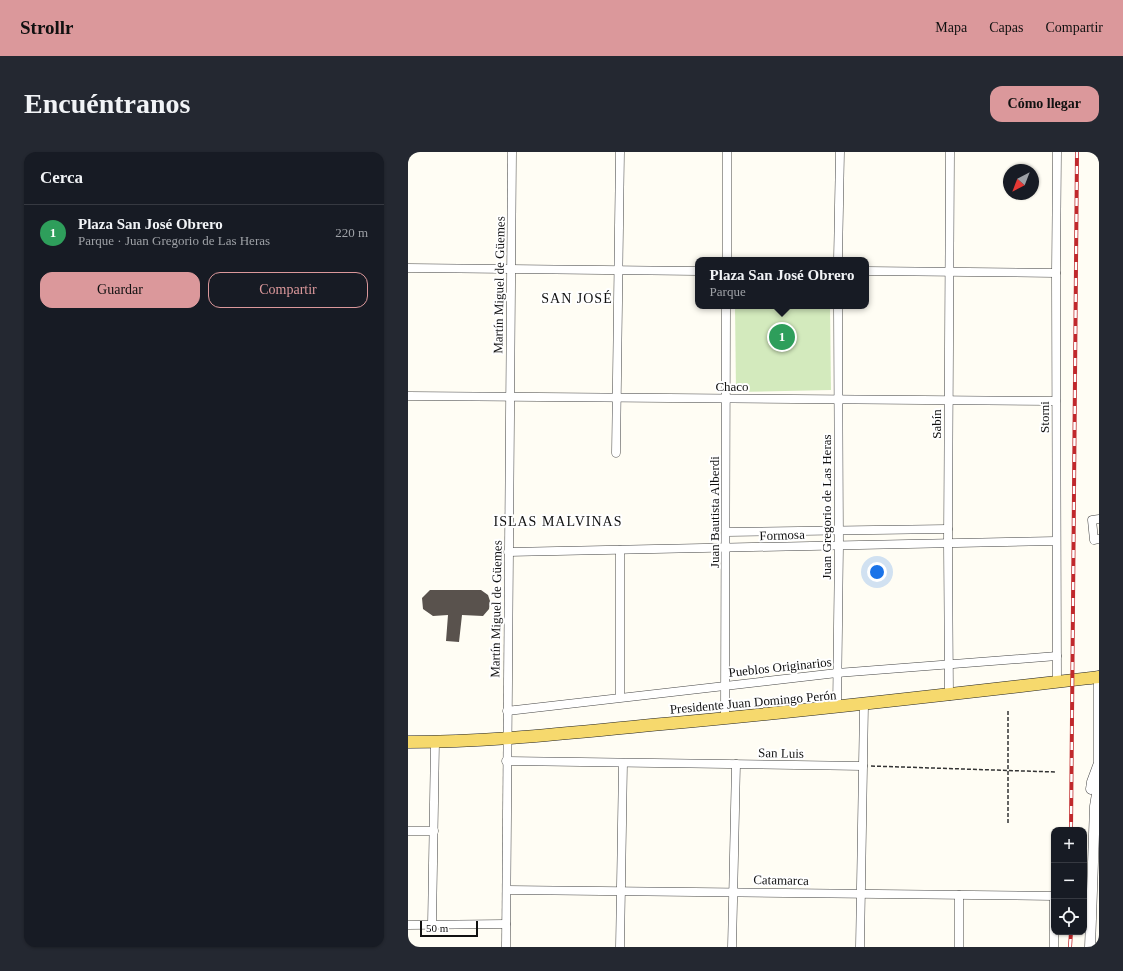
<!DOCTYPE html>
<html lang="es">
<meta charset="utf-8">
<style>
body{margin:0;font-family:Georgia,serif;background:#242831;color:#f1f3f6}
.controls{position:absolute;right:12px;bottom:12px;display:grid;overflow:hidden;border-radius:8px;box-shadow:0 1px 3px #0004}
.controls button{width:36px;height:36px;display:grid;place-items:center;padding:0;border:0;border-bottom:1px solid #363941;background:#171b24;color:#f1f3f6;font:20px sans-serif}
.compass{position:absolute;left:595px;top:12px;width:36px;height:36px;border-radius:50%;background:#171b24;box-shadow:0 1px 3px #0004;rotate:222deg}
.scale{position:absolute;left:12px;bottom:10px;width:58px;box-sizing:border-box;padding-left:4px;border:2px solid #111;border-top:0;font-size:11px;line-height:14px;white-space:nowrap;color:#111;-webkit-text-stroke:3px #fff;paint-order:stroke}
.you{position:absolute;left:469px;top:420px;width:14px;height:14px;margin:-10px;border:3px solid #fff;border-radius:50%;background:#1a73e8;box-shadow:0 0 0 6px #1a73e833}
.badge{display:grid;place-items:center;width:26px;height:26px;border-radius:50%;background:#db989b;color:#fff;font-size:13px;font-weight:700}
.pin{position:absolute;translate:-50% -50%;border:2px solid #fff;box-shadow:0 1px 4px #0006}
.popup{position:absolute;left:287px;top:105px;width:174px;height:52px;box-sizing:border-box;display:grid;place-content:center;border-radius:8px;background:#171b24;filter:drop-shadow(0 1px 3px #0005);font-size:13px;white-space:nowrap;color:#9ea1a6}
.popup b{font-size:15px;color:#f1f3f6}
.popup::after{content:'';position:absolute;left:50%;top:100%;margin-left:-8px;border:8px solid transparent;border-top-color:#171b24}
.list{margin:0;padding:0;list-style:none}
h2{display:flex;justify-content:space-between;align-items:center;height:52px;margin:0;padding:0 16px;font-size:17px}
h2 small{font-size:13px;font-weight:400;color:#9ea1a6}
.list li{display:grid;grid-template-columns:26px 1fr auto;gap:12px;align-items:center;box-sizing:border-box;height:56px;padding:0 16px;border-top:1px solid #363941}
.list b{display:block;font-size:15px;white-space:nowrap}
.list p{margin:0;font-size:13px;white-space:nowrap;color:#9ea1a6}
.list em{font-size:13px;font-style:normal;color:#9ea1a6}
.actions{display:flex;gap:8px;padding:12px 16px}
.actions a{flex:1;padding:9px 0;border:1px solid #db989b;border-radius:12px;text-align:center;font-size:14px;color:#db989b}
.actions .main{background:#db989b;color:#111}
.icon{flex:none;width:22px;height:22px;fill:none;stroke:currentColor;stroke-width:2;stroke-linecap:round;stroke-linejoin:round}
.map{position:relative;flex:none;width:691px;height:795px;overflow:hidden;border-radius:12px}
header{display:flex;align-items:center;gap:24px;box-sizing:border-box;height:56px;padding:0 20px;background:#db989b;color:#111}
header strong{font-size:19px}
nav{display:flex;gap:22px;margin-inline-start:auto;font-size:14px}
.intro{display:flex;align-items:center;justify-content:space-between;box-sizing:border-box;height:96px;padding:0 24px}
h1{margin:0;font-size:28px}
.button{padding:10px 18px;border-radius:12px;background:#db989b;color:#111;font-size:14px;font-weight:700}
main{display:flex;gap:24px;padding:0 24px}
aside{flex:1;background:#171b24;border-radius:12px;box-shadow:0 1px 3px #0004}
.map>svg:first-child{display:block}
</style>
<header>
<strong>Strollr</strong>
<nav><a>Mapa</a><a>Capas</a><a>Compartir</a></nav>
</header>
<div class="intro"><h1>Encuéntranos</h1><a class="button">Cómo llegar</a></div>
<main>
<aside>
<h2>Cerca<small></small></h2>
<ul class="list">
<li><span class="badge" style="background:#2e9e5b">1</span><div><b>Plaza San José Obrero</b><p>Parque · Juan Gregorio de Las Heras</p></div><em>220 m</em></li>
</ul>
<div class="actions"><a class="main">Guardar</a><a>Compartir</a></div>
</aside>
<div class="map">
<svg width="691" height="795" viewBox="0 0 691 795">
<rect width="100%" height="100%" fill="#fffdf4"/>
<!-- green -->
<polygon fill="#d3eabd" points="327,154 422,154 423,238 328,240"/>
<!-- building -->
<polygon fill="#59524d" points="22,438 73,438 80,443 82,449 81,457 75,464 54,463 51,490 38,489 40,463 25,464 15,457 14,446"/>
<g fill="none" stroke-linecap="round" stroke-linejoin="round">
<defs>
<g id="minor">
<polyline points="649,0 648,121 649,531"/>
<polyline points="319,108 319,0"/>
<polyline points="430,108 432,0"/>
<polyline points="0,116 290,119"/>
<polyline points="458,119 648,121"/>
<polyline points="0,244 648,249"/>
<polyline points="208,301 212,0"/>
<polyline points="691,367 684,368 686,388 691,387"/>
<polyline points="318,380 540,377"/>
<polyline points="100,400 648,389"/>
<polyline points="541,544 540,390 542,0"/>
<polyline points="212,545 212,398"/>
<polyline points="429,556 431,393 430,154"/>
<polyline points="99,559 429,521 649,504"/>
<polyline points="317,567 318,154"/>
<polyline points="98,609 455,614"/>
<polyline points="0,679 26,679"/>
<polyline points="99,738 646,744 646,795"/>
<polyline points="551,743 551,795"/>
<polyline points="0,773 98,772"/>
<polyline points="24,773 27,590"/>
<polyline points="98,795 104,0"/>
<polyline points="212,795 215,611"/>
<polyline points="324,795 328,612"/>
<polyline points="452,795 456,553"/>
</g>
<g id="tertiary">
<polyline points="683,637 684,630 691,611 691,524"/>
<polyline points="682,795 687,654 691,629"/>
</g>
<path id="primary" d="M0,590c85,0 169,-10 254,-18 146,-13 291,-30 437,-47"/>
</defs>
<!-- minor casing -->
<use href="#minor" stroke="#444" stroke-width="9"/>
<!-- tertiary casing -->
<use href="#tertiary" stroke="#444" stroke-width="11"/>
<!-- primary casing -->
<use href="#primary" stroke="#222" stroke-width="13"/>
<!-- path -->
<g stroke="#333" stroke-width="1.5" stroke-dasharray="4 2" stroke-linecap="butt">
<polyline points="463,614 647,620"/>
<polyline points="600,671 600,557"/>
</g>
<!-- minor -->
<use href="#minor" stroke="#fff" stroke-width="8"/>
<!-- tertiary -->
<use href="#tertiary" stroke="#fff" stroke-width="10"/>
<!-- primary -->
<use href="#primary" stroke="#f6d96d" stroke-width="12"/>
<defs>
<g id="rail">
<polyline points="663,678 669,0"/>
<polyline points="662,795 663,780"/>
</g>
</defs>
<!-- rail casing -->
<use href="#rail" stroke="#c0292c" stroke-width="4"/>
<!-- rail -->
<use href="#rail" stroke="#fff" stroke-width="2.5" stroke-dasharray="8" stroke-linecap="butt"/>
</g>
<g text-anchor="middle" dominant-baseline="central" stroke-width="4" stroke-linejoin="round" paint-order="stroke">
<!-- street labels -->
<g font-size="13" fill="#111" stroke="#fff">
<text transform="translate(91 133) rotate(-89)">Martín Miguel de Güemes</text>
<text x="324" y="234">Chaco</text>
<text transform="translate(636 265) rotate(-90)">Storni</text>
<text transform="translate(528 272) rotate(-90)">Sabín</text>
<text transform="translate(418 355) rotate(-90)">Juan Gregorio de Las Heras</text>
<text transform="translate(306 360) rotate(-90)">Juan Bautista Alberdi</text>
<text transform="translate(374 383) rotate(-2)">Formosa</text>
<text transform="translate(88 457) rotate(-89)">Martín Miguel de Güemes</text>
<text transform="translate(372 515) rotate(-6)">Pueblos Originarios</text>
<text transform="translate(345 550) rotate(-5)">Presidente Juan Domingo Perón</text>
<text transform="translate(373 601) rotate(1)">San Luis</text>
<text transform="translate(373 728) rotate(1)">Catamarca</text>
</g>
<!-- neighbourhood labels -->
<g font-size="14" letter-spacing="1" fill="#111" stroke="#fff">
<text x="169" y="146">SAN JOSÉ</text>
<text x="150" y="369">ISLAS MALVINAS</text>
</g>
</g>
</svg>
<div class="controls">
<button>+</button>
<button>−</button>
<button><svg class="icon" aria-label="locate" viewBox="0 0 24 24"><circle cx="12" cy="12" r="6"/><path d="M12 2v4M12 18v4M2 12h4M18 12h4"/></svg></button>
</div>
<svg class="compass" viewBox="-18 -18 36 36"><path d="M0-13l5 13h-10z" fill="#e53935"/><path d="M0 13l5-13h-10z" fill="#9ea1a6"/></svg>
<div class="scale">50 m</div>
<div class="you"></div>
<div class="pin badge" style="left:374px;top:185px;background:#2e9e5b">1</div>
<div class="popup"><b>Plaza San José Obrero</b>Parque</div>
</div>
</main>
